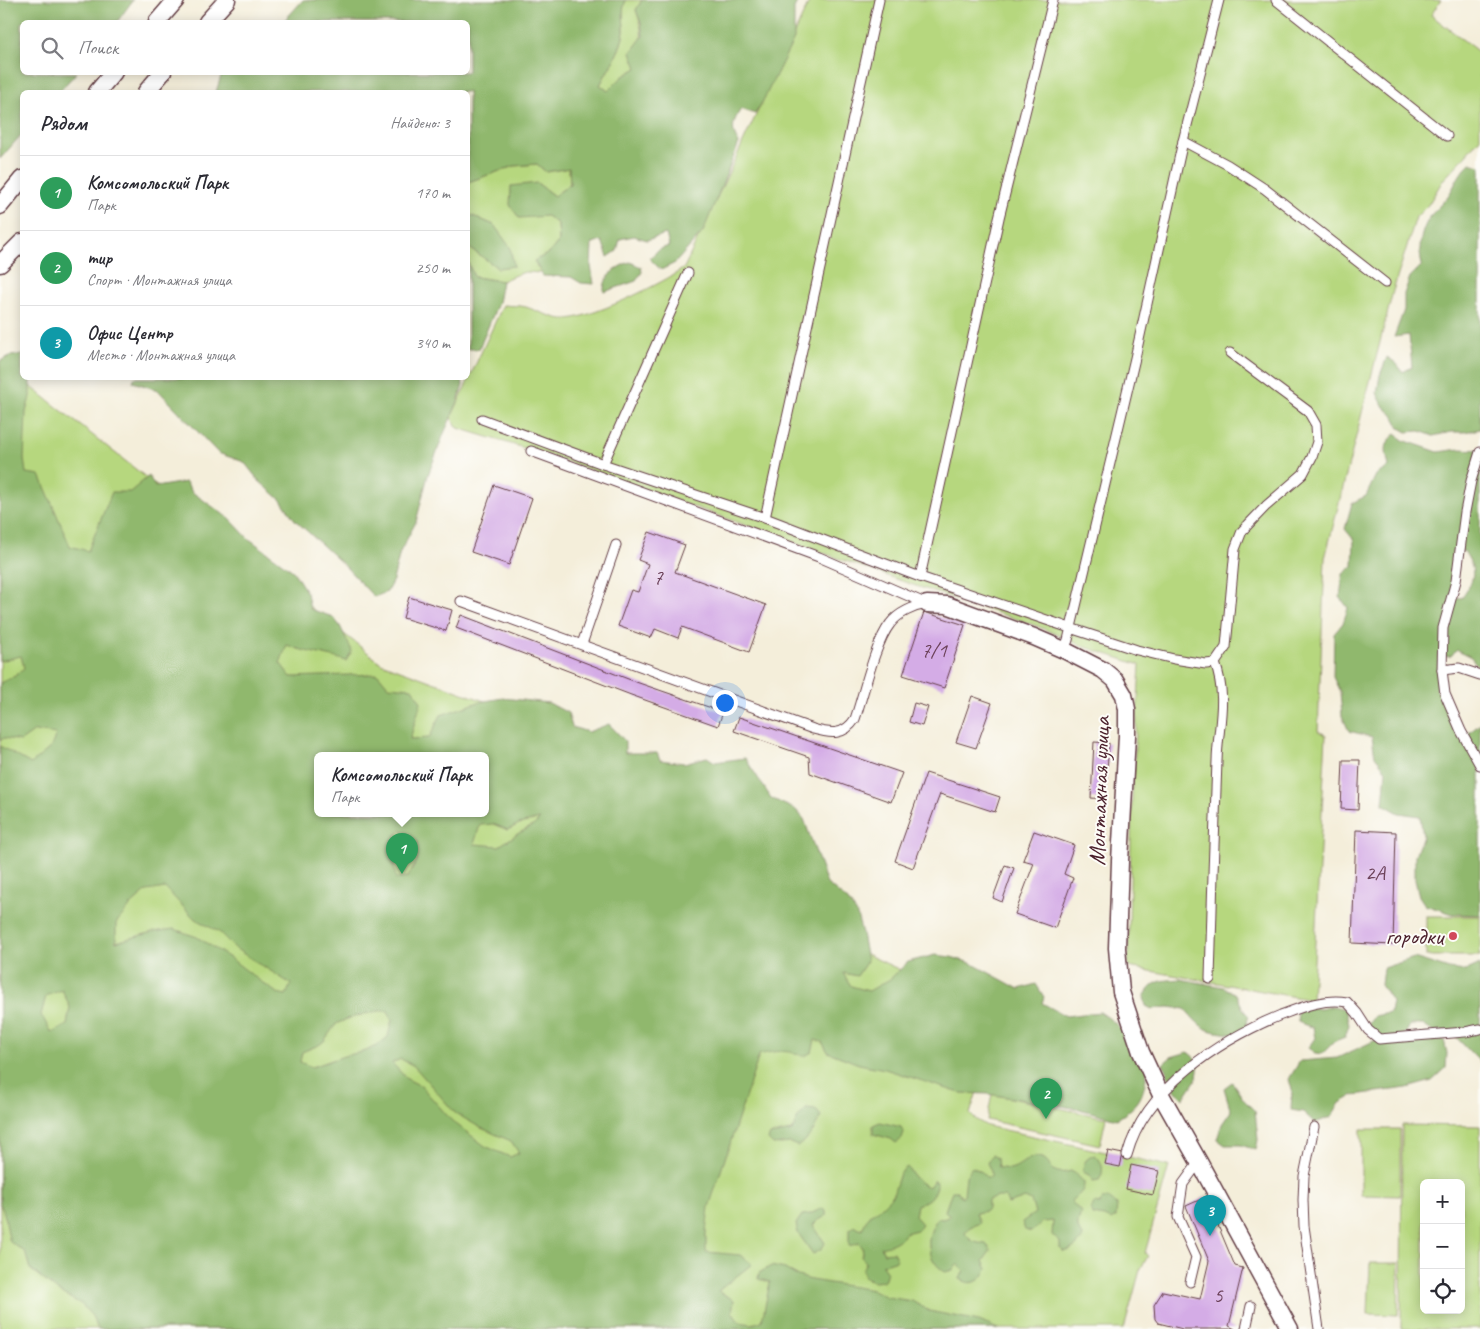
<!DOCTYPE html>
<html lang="ru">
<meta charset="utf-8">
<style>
body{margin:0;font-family:Caveat,sans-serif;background:#f2f2f3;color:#2b2b33}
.controls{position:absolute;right:15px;bottom:15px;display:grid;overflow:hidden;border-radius:8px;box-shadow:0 2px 12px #0003}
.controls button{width:45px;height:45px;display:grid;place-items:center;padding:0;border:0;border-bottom:1px solid #e1e1e2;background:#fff;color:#2b2b33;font:25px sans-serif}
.you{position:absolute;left:724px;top:702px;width:18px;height:18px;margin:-12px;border:4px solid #fff;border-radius:50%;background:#1a73e8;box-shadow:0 0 0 8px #1a73e833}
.badge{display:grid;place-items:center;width:32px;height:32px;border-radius:50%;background:#d93025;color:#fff;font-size:16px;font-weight:700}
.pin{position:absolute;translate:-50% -41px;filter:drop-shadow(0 1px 2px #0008)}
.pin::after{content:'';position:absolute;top:26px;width:18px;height:15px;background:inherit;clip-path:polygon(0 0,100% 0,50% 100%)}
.popup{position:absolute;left:314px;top:752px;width:175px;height:65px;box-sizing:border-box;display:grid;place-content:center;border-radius:8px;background:#fff;filter:drop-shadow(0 1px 4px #0005);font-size:16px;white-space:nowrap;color:#7c7c81}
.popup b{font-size:19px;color:#2b2b33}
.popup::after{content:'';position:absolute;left:50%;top:100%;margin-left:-10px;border:10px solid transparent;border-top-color:#fff}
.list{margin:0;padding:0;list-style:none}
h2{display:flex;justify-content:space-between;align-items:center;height:65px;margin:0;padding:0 20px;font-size:21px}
h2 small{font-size:16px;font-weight:400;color:#7c7c81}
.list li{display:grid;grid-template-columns:32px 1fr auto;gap:15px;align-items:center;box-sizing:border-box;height:75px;padding:0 20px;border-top:1px solid #e1e1e2}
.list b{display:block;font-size:19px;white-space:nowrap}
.list p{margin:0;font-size:16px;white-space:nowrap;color:#7c7c81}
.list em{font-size:16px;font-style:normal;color:#7c7c81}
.icon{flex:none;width:28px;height:28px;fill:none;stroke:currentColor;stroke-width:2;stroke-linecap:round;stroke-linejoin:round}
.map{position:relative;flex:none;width:1480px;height:1329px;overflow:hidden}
.search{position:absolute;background:#fff;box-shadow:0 2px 12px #0003;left:20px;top:20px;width:450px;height:55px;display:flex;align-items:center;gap:12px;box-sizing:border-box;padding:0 18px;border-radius:8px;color:#7c7c81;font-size:19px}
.panel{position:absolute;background:#fff;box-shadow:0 2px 12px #0003;left:20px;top:90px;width:450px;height:290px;border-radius:8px}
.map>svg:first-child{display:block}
</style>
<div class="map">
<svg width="1480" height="1329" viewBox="0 0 1480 1329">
<rect width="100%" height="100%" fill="#fdfcf7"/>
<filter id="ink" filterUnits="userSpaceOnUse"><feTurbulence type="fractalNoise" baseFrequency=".02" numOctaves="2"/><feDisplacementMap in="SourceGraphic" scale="10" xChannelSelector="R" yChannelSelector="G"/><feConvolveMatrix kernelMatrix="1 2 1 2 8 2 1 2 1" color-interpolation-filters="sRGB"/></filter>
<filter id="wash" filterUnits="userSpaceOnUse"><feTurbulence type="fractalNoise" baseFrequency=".0096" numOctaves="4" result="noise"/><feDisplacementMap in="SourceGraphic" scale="20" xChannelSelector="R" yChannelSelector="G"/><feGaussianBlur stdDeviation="1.12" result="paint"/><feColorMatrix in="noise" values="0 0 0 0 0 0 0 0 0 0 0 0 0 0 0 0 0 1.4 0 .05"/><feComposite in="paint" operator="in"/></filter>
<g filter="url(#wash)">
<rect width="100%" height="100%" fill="#f4eeda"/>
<!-- green -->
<g fill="#b6d77e" stroke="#807b54" fill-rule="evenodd">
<path d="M626,0h16l-6,10c9,23 5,35 1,58l-15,9 -14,14 -8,-6c8,-16 22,-35 24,-54 0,-12 -3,-20 2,-31z"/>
<path d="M810,0h631l-10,15 49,38v85l-20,24 -17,18 -15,25 -12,12 -23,74 -68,267 -7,173 8,4 -14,265 -184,-33 4,-168 8,-134 -55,-18 -48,-21 -124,-41 -356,-127 -99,-30 -7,-10 52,-113c7,1 16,0 23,2 12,4 24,10 36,12 23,3 103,-37 122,-51z"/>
<polygon points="537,164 546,172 569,168 570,184 554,196 537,183 547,216 558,224 559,241 549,253 534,261 541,273 525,272 513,276 502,281 474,277 468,263 468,247 498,268 494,225 468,214 468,182 514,166"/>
<path d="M0,362l381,301 379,139 87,143 153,72 -30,97 5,5 12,7 182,40 -24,87 3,3 -8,14 -16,59h-1124zM318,755h168v58h-168z"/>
<rect x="1426" y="916" width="54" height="40"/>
<polygon points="992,1094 1106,1118 1100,1145 987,1120"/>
<path d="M1402,1125l78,1v203h-79zM1424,1183h37v127h-37z"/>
<polygon points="1361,1129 1400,1129 1400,1196 1361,1195"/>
<polygon points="1370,1263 1399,1263 1398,1315 1368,1314"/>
</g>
<!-- forest -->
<g fill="#90b86d" stroke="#6d6c4c" fill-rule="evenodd">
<polygon points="0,0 133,0 117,22 22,22 22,72 76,73 59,92 22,92 22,134 0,159"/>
<path d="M303,0h323c-5,11 -2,19 -2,31 -2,19 -16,38 -24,54l8,6 14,-14 15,-9 -6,-16 12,-16 -2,-13 -5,-13 6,-10h156l-4,8v31l-31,62 -8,13 -14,-5c-8,12 -11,21 -2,34l-36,89 -28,31 -14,7 -11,-11 8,-9 11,-4 -3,-12 -19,6 -13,-4 -14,3 -3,12 -9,6 -6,-16 -10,3 -1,22 3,18 -13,-1 -10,-6 -28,-1 -9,-15 15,-8 10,-12 -1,-17 -11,-8 -28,2 -9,-13 1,-19 26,-3 17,13 16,-12 -1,-16 -23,4 -9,-8 -23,2 -46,16v-90h-252l6,-19 246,-1v-50h-185z"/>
<path d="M1470,163l10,3v212l-3,3 3,3v45l-16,3h-12l-19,4 -13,-5 -13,1 -7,-4 -7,-13 -9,-8 -7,-14 3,-18 7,-18 9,6 7,9 9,-5 -3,-32 -15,2 10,-27v-16l6,-17 12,-12c-4,-16 -2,-31 6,-45 5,-9 14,-16 20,-24 9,-13 9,-21 22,-33z"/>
<polygon points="468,214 494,225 510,247 514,266 498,268 468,247"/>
<path d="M630,262l11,5 1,5 -6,9 -32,11c-1,-16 12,-25 26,-30z"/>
<polygon points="468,263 474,277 502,281 498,303 479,349 468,349"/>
<path d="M22,355v23h8v19l-4,15 -2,47 2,14 14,2 30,71 18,5 24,-59h18l19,-16 6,11 31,-5 6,10 38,27 18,19 45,33 14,22 3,16 23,8 7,9 12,25 -6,10c-19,-7 -40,-8 -59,-16l-7,18 11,14 87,-3 10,12 24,2 9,14 -11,37 19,-1 12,-23 38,-13 24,-4 46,5 19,10 4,14 16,5 21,-8 16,17v12h32l3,7 24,3 23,-6 8,5 30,-4 26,40 25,12 8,9 23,65 20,16 9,12 6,21 5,28 -10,15 -14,-3 8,13 18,5 21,-12 18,-17 27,-7 16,2 20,6 48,26 17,-5 8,13 -2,6 24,13 34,-4c26,17 32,30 48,55 -5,28 -5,36 -31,52l-38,-10 -91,-15 -28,-1 -75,-24 -26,-5 -31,-12 -6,-10 -7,-2 -3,12 -7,4c-18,-6 -28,-6 -46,-1l-4,13 -46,139 -3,25v20l34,3 12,9 -34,27 16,9 -2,12 7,10 13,2 10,-3 8,-39 -12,-3 1,-6 12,-7 14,3 10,6 16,5 62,10 14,7 25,4 17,10 50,10 19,8h-900l-6,-13 -11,-12 -22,-12 -29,-23 -5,-17 -15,-10c-4,-13 -3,-26 -10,-38v-458l31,18 20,-17 5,-13 -21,-3 -14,10 -17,-3 -4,3v-58l15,-7 9,-8 -3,-12 -21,5v-300l10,-5zM318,755h168v58h-168zM540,819l-7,7 -14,7 -20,13 -25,-2 6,-19 13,-1 15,6 11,-6zM401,829l16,12v20l-9,16 -12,2 -3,-18 -1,-20zM165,888l30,31 24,13 17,17 55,35 -5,11 -9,-2 -17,-12 -30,-23 -33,-21 -23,-8 -21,3 -37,10v-19l16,-19 15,-13zM62,990l8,17 -3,18 -15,8 -11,-18 5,-19zM378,1011h10l4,8 -4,18 -10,8 -12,6 -22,5 -32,11 -12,-5 2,-10 17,-7 5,-4 12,-17 16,-7zM401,1059l13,7 41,47 26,15 30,13 8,12 -9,4 -25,-11 -33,-25 -31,-35 -14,-7 -15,-16z"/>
<polygon points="134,378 462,378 463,385 458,402 445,431 428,475 416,522 400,552 393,580 387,592 374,597 345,566 295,520 281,500 259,481 244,462 218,453 158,390 133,382"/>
<path d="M1396,434l7,6 35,12 22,-3 20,1v219l-9,-12 -14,-7 -6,6 -10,1 -1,20 -4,12 17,26 3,12 13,6 11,-9v191l-27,-1 -28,-9 -6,-9 -4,-16v-25l8,-19 -3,-20 -21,-3 -16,-9 3,-34 -11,-14 -3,-19 -23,-6 -7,-15 -2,-24 -7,-15 1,-43 9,-11 5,-15 -8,-11 3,-23 10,-8 1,-26 -9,-11 7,-26 14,-7 10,-21 13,-8c-3,-16 -7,-22 7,-33zM1464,551c13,20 11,28 -2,47l-10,-1c3,-15 -1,-29 0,-44z"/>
<polygon points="1414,958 1449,969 1465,971 1480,964 1480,1062 1455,1036 1432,1031 1423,1025 1410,1025 1403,1038 1444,1040 1447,1053 1446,1068 1432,1081 1407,1088 1354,1095 1340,1103 1331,1117 1315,1123 1303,1112 1291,1110 1292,1090 1289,1079 1300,1061 1337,1058 1376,1040 1366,1028 1374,1016 1390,1013 1392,1001 1381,985 1383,968"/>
<path d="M1180,979l43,8 13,7 8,17 5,5 -5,15 -5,6c-12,-5 -15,-3 -27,-6 -11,-2 -20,-14 -27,-22l-17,-2 -16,2 -6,-3 -2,-9c10,-18 17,-16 36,-18z"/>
<polygon points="1305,1006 1320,1009 1333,1006 1345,1009 1349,1025 1345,1037 1335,1041 1322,1054 1315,1053 1308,1048 1315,1038 1313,1028 1298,1022 1297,1012"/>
<polygon points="1188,1052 1199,1062 1197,1078 1183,1099 1175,1090 1163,1064 1171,1057"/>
<polygon points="1232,1082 1244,1100 1255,1111 1258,1140 1256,1150 1241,1145 1225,1145 1217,1139 1222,1124 1231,1111 1224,1088"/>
<path d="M806,1109l10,1 5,6c-6,12 -12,25 -24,30l-7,-3 -17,2 -5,-5 2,-5 22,-4 5,-12z"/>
<polygon points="880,1122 901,1127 904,1132 902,1138 896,1143 891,1139 873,1134 873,1125"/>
<path d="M992,1155l5,3 1,10c4,-1 7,1 11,1 11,-1 17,-13 29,-12 16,1 8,21 33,14 6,3 8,7 13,11 1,11 -7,13 -13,19l10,11c-3,11 -6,15 2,25 -4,8 -11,13 -19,15l-4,-4v-6l-8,-7 1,-14 -10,1 -12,10 -6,-2 -3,-8 13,-9 -4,-12 -6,-3 -17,6 -3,-7h-7l-10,3v9l-2,2 -10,2 4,10 -10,4 -5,6c5,9 11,10 21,11l5,6 -8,11 4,8c-6,12 -14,18 -27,10l4,-9 -6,-6 -5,6 -8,2c-19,-12 -21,-36 -7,-54l5,1 7,-3 -5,-5 7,-20h5l5,7 2,-3 2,-19 6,-9 8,4 6,6h5v-6l-4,-8z"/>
<path d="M1095,1155c8,6 10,17 4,25l-6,1 -4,-6 -6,-3c0,-10 3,-14 12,-17z"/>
<path d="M907,1167c4,3 4,7 7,10 4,4 10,8 15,10l5,-7 3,2c-3,14 -7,18 -20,23l-2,11 7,8 -5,6 -12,3c-7,10 -13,11 -24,14l3,6 9,-1 4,8 -15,5 5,7 -3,9 -10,1 -9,-5 -3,-7 4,-8 -5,-5 2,-9 -4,-5 -10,3v-17l6,-3 7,3 7,-14 9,-5 15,-15 7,-22z"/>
<polygon points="1103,1199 1110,1199 1117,1205 1116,1217 1111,1220 1105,1217 1092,1215 1091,1210 1094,1203 1099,1204"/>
<polygon points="823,1208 826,1211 826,1216 817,1221 813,1225 825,1243 821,1250 813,1254 798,1233 796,1224 802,1215 810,1214"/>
</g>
<g id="blocks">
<!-- building -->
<g fill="#d4ace6">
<polygon points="494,485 532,498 509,565 471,552"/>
<polygon points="649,532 685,545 675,572 766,605 749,652 682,627 678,638 655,629 651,638 618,626 631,590 638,592 648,564 638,560"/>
<polygon points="409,597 452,610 446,631 403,618"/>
<polygon points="924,612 965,625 944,688 903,675"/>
<polygon points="461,615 636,682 723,712 718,726 631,695 456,628"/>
<polygon points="972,696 992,703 976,748 956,742"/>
<polygon points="914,703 928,707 922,726 909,722"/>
<polygon points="739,717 902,773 891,802 810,773 809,757 734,731"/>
<polygon points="1094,742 1109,743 1105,799 1091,798"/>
<polygon points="1343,760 1360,760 1358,810 1341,809"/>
<polygon points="926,773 1000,797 995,812 940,794 913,868 895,861"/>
<polygon points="1356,830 1396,832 1393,945 1352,943"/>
<polygon points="1034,831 1074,845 1064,874 1073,878 1055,928 1015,914 1034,863 1023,860"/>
<polygon points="1005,865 1014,868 1002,902 993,898"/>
<polygon points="1108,1151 1123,1154 1120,1167 1105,1164"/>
<polygon points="1131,1165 1159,1171 1153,1195 1126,1189"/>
<polygon points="1206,1197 1235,1266 1243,1268 1229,1326 1235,1329 1183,1329 1158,1323 1155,1319 1154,1305 1163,1291 1200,1299 1209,1261 1186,1206"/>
</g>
</g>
</g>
<g filter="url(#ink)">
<use href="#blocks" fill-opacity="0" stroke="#643e45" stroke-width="1"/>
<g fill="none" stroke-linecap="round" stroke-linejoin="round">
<defs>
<g id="lane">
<polyline points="1276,0 1447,136"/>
<polyline points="1183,141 1228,165 1265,189 1385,283"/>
<polyline points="482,419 603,464 765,518 920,577 1070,628 1137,650 1174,659 1206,664 1215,663 1226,647 1235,549 1242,531 1266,506 1303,474 1312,457 1317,442 1316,425 1308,411 1230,353"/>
<polyline points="531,451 819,557 927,604"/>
<polyline points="1480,452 1471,481 1465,512 1456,581 1443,628 1442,670 1445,694 1461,731 1480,765"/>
<polyline points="603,464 688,273"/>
<polyline points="765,518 879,0"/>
<polyline points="920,577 999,218 1053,0"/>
<path d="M461,601l352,128c18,5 31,7 42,-10 9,-26 20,-76 35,-95 8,-11 24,-18 37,-20"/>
<polyline points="582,644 616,545"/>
<polyline points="1064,650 1068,640 1135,358 1183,141 1219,0"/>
<polyline points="1442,670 1459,668 1480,675"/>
<path d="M1210,979c2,-73 4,-145 7,-218 1,-35 11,-63 -2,-98"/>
<polyline points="1314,1127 1304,1176 1303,1200 1304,1226 1319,1329"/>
<path d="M1127,1155c18,-67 93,-115 154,-140 21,-8 43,-17 66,-13l10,11 11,17 11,9 86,-7 15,-3"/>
<polyline points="1190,1282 1196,1257 1178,1217 1183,1184 1199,1162"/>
<polyline points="1246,1329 1251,1306"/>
</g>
<g id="street">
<polyline points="157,22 176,0"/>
<polyline points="207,22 227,0"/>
<polyline points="97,92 114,72"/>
<polyline points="146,92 163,72"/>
<polyline points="0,206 22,179"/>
<polyline points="0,264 22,242"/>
<polyline points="927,604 947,605 1034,637 1064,650 1103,670 1115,680 1124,695 1127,709 1127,736 1120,861 1117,948 1121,992 1141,1052 1161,1095 1199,1162 1290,1329"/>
</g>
</defs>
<!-- lane casing -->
<use href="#lane" stroke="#643e45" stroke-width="11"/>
<!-- street casing -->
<use href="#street" stroke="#643e45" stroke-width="19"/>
<!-- lane -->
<use href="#lane" stroke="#fff" stroke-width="9"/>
<!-- street -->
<use href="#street" stroke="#fff" stroke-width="16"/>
</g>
</g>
<!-- markers -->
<circle fill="#d1495b" stroke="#fdfcf7" stroke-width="2" cx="1453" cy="936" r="5"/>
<g text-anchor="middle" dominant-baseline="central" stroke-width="4" stroke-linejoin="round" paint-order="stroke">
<!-- number labels -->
<g font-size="21" fill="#6c425a">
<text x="658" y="577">7</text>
<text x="934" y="650">7/1</text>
<text x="1375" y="873">2А</text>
<text x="1218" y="1295">5</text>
</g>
<!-- street labels -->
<g font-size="24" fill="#4a1f2b" stroke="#fdfcf7">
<text transform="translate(1099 791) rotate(-88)">Монтажная улица</text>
</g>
<!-- poi labels -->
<g font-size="24" fill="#4a1f2b" stroke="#fdfcf7" text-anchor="end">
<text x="1443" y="936">городки</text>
</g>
</g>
</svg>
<div class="controls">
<button>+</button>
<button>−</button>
<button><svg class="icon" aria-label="locate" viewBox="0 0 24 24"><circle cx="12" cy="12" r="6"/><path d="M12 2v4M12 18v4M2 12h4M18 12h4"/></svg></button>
</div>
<div class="you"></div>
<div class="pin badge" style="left:402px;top:874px;background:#2e9e5b">1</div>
<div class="popup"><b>Комсомольский Парк</b>Парк</div>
<div class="pin badge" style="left:1046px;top:1119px;background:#2e9e5b">2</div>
<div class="pin badge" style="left:1210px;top:1236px;background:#0f9aa8">3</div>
<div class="search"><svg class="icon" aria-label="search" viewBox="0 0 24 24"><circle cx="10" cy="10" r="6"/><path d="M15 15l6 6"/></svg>Поиск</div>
<section class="panel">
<h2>Рядом<small>Найдено: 3</small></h2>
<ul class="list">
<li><span class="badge" style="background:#2e9e5b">1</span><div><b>Комсомольский Парк</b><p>Парк</p></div><em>170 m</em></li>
<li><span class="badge" style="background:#2e9e5b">2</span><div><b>тир</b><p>Спорт · Монтажная улица</p></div><em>250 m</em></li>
<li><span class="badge" style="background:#0f9aa8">3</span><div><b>Офис Центр</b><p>Место · Монтажная улица</p></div><em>340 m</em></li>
</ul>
</section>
</div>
